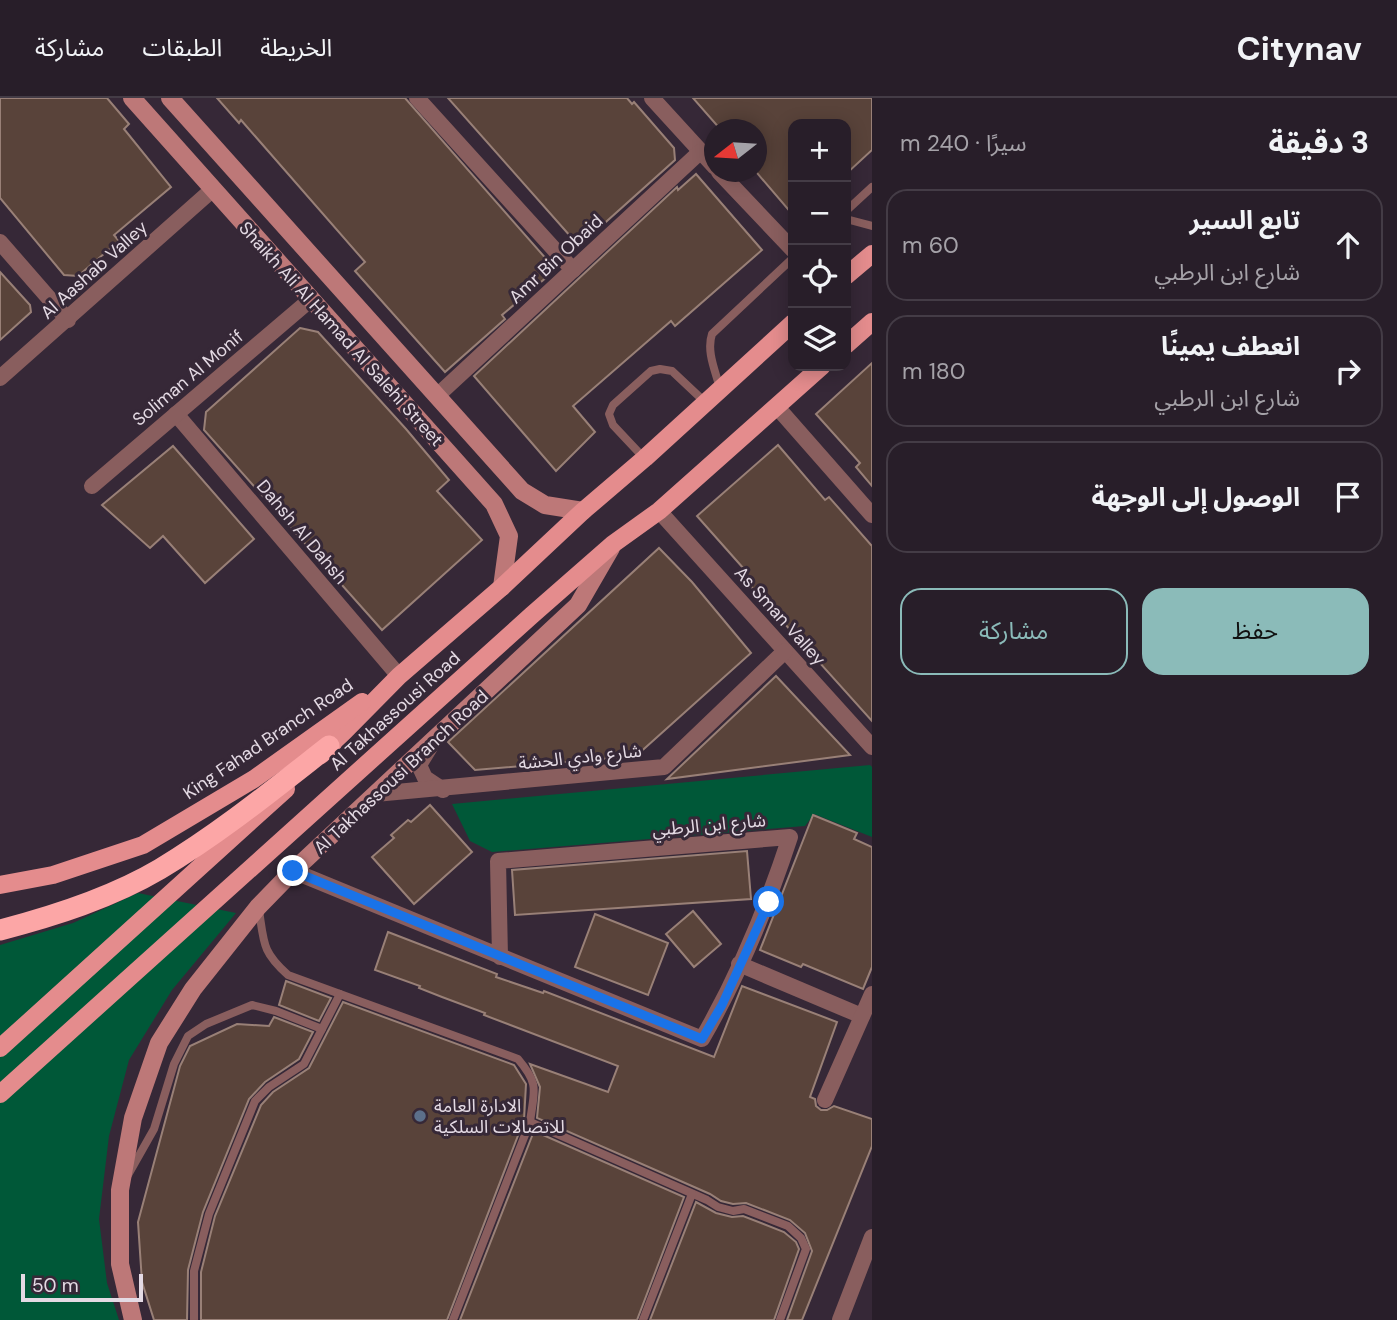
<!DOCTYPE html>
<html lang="ar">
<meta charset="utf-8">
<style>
body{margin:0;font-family:"DM Sans","Noto Sans Arabic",sans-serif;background:#302731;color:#f1f3f6;direction:rtl}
.controls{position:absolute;right:21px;top:21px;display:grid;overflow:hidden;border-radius:14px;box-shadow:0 4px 18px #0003}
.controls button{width:63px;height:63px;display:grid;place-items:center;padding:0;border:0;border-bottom:2px solid #443c46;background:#281e29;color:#f1f3f6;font:35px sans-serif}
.compass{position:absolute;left:704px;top:21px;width:63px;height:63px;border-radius:50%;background:#281e29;box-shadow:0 4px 18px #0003;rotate:253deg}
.scale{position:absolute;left:21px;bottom:18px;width:122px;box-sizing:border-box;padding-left:7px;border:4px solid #e4dae4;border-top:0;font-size:19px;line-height:24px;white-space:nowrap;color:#e4dae4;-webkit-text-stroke:5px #362837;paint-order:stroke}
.stop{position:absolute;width:21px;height:21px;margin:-16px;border:5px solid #1a73e8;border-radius:50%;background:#fff}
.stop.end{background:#1a73e8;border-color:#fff;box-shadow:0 2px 7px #0008}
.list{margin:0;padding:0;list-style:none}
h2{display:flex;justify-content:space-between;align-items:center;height:91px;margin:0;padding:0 28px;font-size:30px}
h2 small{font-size:23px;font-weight:400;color:#a5a2a8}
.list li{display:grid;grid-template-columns:46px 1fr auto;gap:21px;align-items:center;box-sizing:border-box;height:112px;margin:0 14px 14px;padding:0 14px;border:2px solid #443c46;border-radius:21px}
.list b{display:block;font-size:26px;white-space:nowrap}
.list p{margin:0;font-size:23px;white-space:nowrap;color:#a5a2a8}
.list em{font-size:23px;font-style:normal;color:#a5a2a8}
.actions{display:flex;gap:14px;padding:21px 28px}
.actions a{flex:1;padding:16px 0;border:2px solid #8bbbb9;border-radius:21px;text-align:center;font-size:24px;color:#8bbbb9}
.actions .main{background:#8bbbb9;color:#111}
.icon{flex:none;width:38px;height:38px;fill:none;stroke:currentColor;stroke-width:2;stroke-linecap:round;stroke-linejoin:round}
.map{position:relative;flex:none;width:872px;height:1222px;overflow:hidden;direction:ltr}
header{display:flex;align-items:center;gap:42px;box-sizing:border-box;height:98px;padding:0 35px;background:#281e29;border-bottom:2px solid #443c46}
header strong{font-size:33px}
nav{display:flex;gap:38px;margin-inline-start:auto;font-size:24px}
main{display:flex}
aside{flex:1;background:#281e29}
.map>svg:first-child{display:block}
</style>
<header>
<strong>Citynav</strong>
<nav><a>الخريطة</a><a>الطبقات</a><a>مشاركة</a></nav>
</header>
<main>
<aside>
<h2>3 دقيقة<small>سيرًا · 240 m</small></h2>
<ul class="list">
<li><svg class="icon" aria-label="ahead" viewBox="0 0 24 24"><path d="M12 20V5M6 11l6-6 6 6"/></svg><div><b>تابع السير</b><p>شارع ابن الرطبي</p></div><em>60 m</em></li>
<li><svg class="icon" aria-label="right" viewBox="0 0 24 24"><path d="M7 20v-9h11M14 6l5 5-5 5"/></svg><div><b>انعطف يمينًا</b><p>شارع ابن الرطبي</p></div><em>180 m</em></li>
<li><svg class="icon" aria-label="arrive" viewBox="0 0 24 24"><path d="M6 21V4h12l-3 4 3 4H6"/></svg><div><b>الوصول إلى الوجهة</b></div></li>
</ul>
<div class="actions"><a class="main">حفظ</a><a>مشاركة</a></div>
</aside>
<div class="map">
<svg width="872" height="1222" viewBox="0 0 872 1222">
<rect width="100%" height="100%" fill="#362837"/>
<!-- green -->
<g fill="#005838">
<polygon points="870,667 872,669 872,739 814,716 805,728 492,754 470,743 452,706"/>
<polygon points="138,795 236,815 172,892 129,962 109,1038 99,1121 107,1185 119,1222 0,1222 0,847 73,825"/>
</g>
<!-- building -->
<g fill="#59433a" stroke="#998077" stroke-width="2">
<polygon points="0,0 107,0 129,26 124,31 171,89 114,137 119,143 78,178 64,177 0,100"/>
<polygon points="217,0 405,0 548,163 548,178 502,217 505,221 445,274 355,173 365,164 241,22 239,25"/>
<polygon points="448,0 627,0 632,6 634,4 674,50 675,62 579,148"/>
<polygon points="693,0 872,0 872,52 846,76 846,26 793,26 793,117 757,75 757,32 721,32"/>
<polygon points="696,76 762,152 675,228 671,223 573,308 595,334 556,373 474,278 677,89 678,92"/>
<polygon points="0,174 30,207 31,214 0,242"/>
<polygon points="300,230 318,234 406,331 449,382 437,393 482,442 382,532 204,332 206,314"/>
<polygon points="872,265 872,388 856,369 860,365 816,316"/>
<polygon points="778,347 825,402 829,399 872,448 872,623 739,475 744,471 697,418"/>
<polygon points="173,348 254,441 205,485 163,438 150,450 102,407"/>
<polygon points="659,450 692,484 751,555 636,658 475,672 448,644"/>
<polygon points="776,578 850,657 667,681"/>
<polygon points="430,707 472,754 414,806 372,759 394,740 391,737 408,722 411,724"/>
<polygon points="813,717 857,735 854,741 872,749 872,869 863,891 803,866 801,869 760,852"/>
<polygon points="747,753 751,801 515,817 512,772"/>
<polygon points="693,813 721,846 694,869 666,836"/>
<polygon points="595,816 668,845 648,897 575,869"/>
<polygon points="388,834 497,876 496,879 543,895 544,893 714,959 742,888 837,924 810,999 815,1001 816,1008 821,1012 827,1012 834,1008 872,1021 872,1048 802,1222 787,1222 812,1153 805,1135 790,1122 746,1105 733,1106 721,1103 710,1096 537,1020 540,989 530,966 608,994 618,968 484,917 485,915 442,899 419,890 420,888 375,872"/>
<polygon points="286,883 331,900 319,923 279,907"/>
<polygon points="343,904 514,967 526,986 524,1022 447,1222 201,1222 201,1174 215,1118 261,1007 273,994 309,970"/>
<polygon points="274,919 313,934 299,961 265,984 249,1001 203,1114 188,1172 187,1222 154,1222 142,1184 138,1124 180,968 190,948 237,926 269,928"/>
<polygon points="534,1033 684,1099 637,1222 460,1222"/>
<polygon points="696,1104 716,1115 732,1119 743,1118 784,1134 796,1144 799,1151 774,1222 650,1222"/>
</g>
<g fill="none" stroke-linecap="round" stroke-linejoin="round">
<!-- lane -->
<g stroke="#895e5e" stroke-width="8">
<polyline points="846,113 872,89"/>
<polyline points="846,121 872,128"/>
<path d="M720,291c-4,-17 -14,-37 -8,-55l81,-76"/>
<polyline points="644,360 613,327 609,316 613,307 651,273 660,271 672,273 706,305"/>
<path d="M259,812c5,33 3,42 29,65l230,84c22,26 16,31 12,63l177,78 11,7 15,4 11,-2 44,17 13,12 5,11 -26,71"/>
<polyline points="128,1077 154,1031 174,966 188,938 206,926 252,907 276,913 322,931"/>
<polyline points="194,1222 194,1173 209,1116 255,1003 269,989 304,966 340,896"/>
<polyline points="453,1222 530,1024"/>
<polyline points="643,1222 692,1096"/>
</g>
<!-- street -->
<g stroke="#895e5e" stroke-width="16">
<polyline points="417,0 573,172"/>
<polyline points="652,0 715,69"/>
<polyline points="719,74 793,152"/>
<polyline points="0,144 68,222"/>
<polyline points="0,280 212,92"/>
<polyline points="438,297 700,54"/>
<polyline points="777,309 872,417"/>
<polyline points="176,316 399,578"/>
<polyline points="92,388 310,202"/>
<polyline points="659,413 872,649"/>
<polyline points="430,649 419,667 425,680 443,692"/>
<polyline points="375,696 664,669 785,553"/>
<path d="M293,773l409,168c37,-64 65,-132 88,-202l-292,24 2,96"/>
<polyline points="739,866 862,918"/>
<polyline points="825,1002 872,896"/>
<polyline points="840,1222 872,1139"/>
</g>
<!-- secondary -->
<g stroke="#bd7878" stroke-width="18">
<polyline points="132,0 494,406 509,438 502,489"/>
<polyline points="170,0 522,393 545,407 583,413"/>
<polyline points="133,1222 120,1166 120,1092 133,1020 159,945 193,891 258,809 293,773 578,507 611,450"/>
</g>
<!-- primary -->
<g stroke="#e48c8d" stroke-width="18">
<polyline points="846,178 872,156"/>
<polyline points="846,247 872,224"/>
<polyline points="321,657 399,578 502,489 583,413 645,360 793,225"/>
<polyline points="0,787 53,777 143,747 254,681 362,604"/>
<polyline points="0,950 286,691"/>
<polyline points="0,996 532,517 613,446 659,413 822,268"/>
</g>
<!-- highway -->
<path stroke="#fca6a6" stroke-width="21" d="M0,832c54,-14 111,-32 160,-61 60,-36 114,-80 169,-123"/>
</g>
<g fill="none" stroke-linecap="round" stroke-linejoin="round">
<!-- route -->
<polyline stroke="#1a73e8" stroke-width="9" points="293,773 702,941 722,907 769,804"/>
</g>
<!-- markers -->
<circle fill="#5c6f8a" stroke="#362837" stroke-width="2.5" cx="420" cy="1018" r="7"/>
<g text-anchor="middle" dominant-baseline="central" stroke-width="6" stroke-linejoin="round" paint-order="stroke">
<!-- street labels -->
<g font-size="18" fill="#e4dae4" stroke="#362837">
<text transform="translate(556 161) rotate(-43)">Amr Bin Obaid</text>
<text transform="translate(94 172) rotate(-42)">Al Aashab Valley</text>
<text transform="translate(341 236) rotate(48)">Shaikh Ali Al Hamad Al Salehi Street</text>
<text transform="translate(188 280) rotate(-40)">Soliman Al Monif</text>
<text transform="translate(302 434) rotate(50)">Dahsh Al Dahsh</text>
<text transform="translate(780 518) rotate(48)">As Sman Valley</text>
<text transform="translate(395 613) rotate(-42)">Al Takhassousi Road</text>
<text transform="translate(268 641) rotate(-34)">King Fahad Branch Road</text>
<text transform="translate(580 659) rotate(-6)">شارع وادي الحشة</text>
<text transform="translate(401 674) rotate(-43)">Al Takhassousi Branch Road</text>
<text transform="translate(709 727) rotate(-5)">شارع ابن الرطبي</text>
</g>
<!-- poi labels -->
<g font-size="18" fill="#e4dae4" stroke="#362837" text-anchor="start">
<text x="434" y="1008">الادارة العامة<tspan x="434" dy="21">للاتصالات السلكية</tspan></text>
</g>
</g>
</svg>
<div class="controls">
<button>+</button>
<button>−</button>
<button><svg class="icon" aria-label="locate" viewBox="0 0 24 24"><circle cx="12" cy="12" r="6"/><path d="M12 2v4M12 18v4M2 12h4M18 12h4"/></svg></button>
<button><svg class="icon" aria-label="layers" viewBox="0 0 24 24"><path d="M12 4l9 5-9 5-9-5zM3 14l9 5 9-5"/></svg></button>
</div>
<svg class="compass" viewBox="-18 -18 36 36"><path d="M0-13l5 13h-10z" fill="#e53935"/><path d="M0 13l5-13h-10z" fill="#a5a2a8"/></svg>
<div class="scale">50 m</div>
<div class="stop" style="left:769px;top:804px"></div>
<div class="stop end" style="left:293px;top:773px"></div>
</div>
</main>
